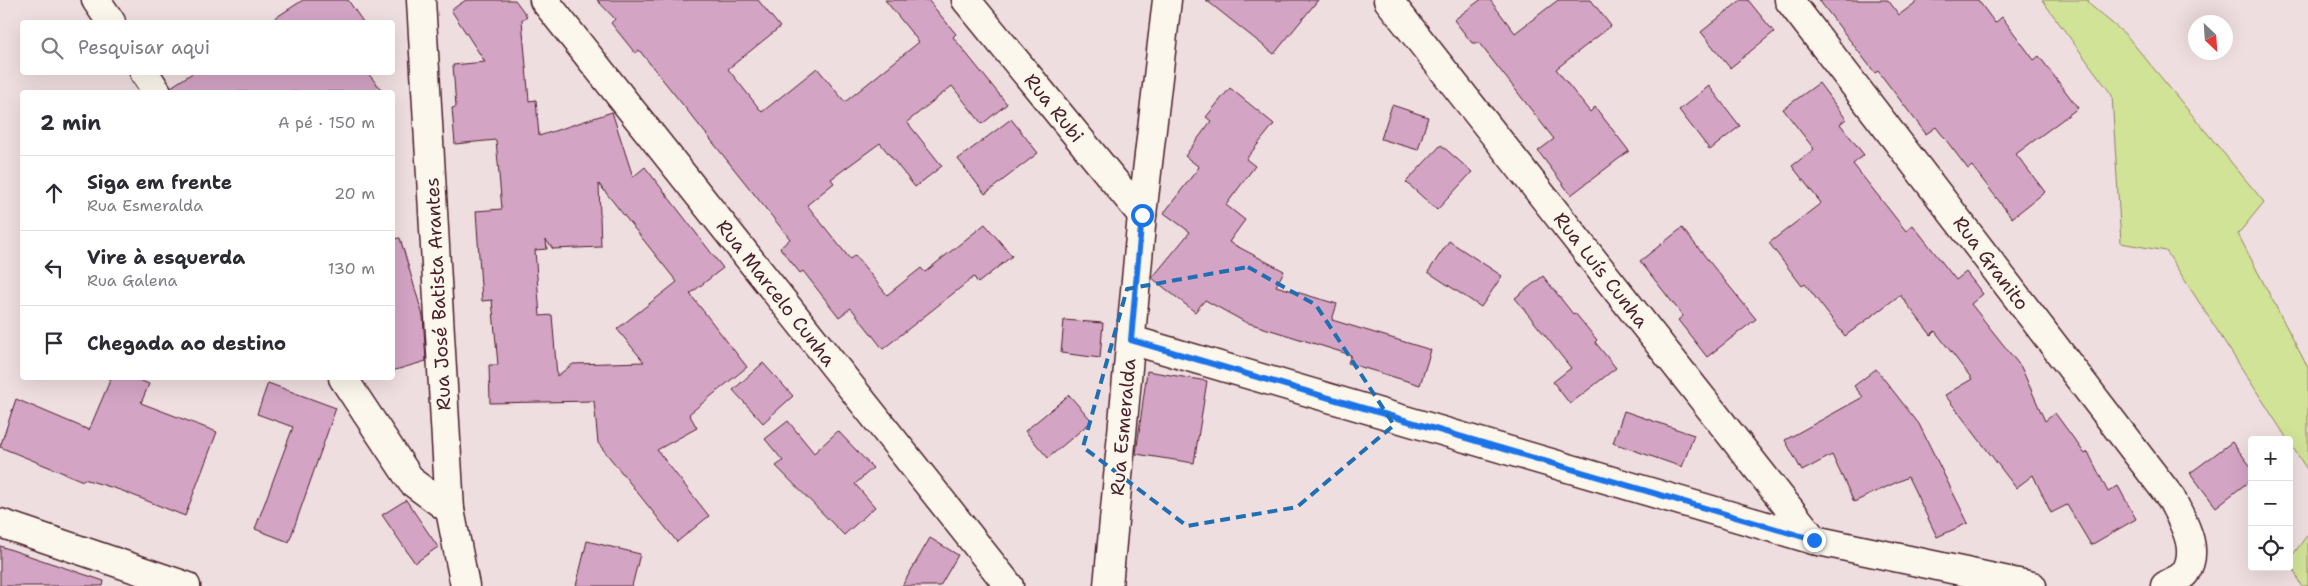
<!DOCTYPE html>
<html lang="pt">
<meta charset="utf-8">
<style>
body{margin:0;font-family:"Shantell Sans",sans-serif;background:#f2f2f3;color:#2b2b33}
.controls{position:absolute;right:15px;bottom:15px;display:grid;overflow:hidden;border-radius:5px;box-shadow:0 5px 20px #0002}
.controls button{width:45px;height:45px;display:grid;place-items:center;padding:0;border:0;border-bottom:1px solid #e1e1e2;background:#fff;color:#2b2b33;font:25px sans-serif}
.compass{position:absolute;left:2188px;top:15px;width:45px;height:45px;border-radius:50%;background:#fff;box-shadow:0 5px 20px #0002;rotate:155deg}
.stop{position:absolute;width:15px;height:15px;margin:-11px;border:4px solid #1a73e8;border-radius:50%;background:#fff}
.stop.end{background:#1a73e8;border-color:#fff;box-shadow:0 1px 5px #0008}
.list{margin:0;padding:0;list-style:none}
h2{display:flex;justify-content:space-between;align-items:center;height:65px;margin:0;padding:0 20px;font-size:21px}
h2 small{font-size:16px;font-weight:400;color:#7c7c81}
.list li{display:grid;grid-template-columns:32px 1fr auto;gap:15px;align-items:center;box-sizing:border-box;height:75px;padding:0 20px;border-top:1px solid #e1e1e2}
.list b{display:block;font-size:19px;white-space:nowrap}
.list p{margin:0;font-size:16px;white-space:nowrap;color:#7c7c81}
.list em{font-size:16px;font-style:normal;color:#7c7c81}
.icon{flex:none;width:28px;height:28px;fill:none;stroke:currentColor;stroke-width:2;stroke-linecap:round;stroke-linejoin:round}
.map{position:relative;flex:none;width:2308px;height:586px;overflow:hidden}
.search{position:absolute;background:#fff;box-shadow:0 5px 20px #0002;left:20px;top:20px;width:375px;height:55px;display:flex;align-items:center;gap:12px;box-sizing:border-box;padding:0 18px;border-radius:5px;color:#7c7c81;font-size:19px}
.panel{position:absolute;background:#fff;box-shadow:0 5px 20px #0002;left:20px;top:90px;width:375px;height:290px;border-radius:5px}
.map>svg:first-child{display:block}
</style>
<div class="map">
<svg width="2308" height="586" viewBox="0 0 2308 586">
<rect width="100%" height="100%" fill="#efdee0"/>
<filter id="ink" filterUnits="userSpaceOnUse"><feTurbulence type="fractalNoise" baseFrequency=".02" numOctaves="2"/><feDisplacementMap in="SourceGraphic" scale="10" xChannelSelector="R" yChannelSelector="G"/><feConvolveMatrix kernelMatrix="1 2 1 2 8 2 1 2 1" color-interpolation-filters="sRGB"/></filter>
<g filter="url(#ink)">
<!-- green -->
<g fill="#d1e397" stroke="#8e8161">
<polygon points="2042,0 2088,0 2089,4 2126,35 2264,202 2238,234 2308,368 2308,471 2166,251 2121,243 2112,95"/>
<polygon points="2308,534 2308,586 2301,586 2289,560"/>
</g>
<!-- building -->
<g fill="#d3a4c4" stroke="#4a1f2b" fill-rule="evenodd">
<polygon points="303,0 348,0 363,22 269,22"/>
<path d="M466,0h49l12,16 -5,4 7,81 7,-1 3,36 73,-24 21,65 12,-10 78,101 -33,26 57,73 -58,47 8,14 -40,22 52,66 -32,26 -79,-99 -4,-42 -104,2 -1,-38h9l-6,-65 -10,1 -6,-90 26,-2 -6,-69 -41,4 -3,-36 4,-1 -3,-42 32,-3 -34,-52zM599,184l78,98 -60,47 27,33 -71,2 -16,12 -5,-61 -12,1 -5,-66 12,-1 -1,-9 7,9 48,-2z"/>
<polygon points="597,0 758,0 780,27 728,69 762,112 817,68 845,102 919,42 885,0 928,0 956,34 953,37 1007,104 982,124 952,86 907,122 942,166 915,187 880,143 831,179 834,183 807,205 850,259 855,255 887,295 921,268 925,272 985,224 1012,256 978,283 974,277 883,349 851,308 839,317 803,271 800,273 780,248 790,239 639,50 635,53 611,23 615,19"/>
<polygon points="1206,0 1318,0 1274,54"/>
<polygon points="1480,0 1490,0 1515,33 1558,0 1591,0 1611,26 1556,69 1590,112 1595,107 1629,151 1571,195 1538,151 1554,139 1479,43 1472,43 1454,20"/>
<polygon points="1741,0 1748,0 1774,32 1730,68 1701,32"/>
<polygon points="1819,0 1888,0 1899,15 1919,0 1978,0 1995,23 2002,17 2034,60 2039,56 2078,108 2016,154 2045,192 2012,218 1972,166 1968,169 1936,127 1926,134 1878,71 1875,73"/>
<polygon points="194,72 367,72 383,92 172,92 171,87"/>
<polygon points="1819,83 1846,119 1840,124 1864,155 1853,164 1906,231 1913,225 1956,280 1966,272 1983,294 1971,304 2021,367 2045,421 2055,413 2085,454 2088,452 2108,492 2118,486 2136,519 2091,545 2067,505 2051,513 2033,475 2016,488 1945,395 1972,379 1935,331 1931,335 1900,295 1845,336 1805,284 1802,286 1769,243 1821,203 1792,166 1814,149 1783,109"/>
<polygon points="1709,86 1740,126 1710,150 1679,110"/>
<polygon points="1230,88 1274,124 1246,159 1255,166 1226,205 1245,220 1229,242 1284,271 1276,286 1337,304 1332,320 1431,350 1420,385 1348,363 1351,355 1245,322 1205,300 1195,312 1152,278 1190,232 1164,213 1199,167 1185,156 1211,121 1206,117"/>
<polygon points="1392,105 1428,117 1418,150 1381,139"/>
<polygon points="1011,119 1038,153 985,194 958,159"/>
<polygon points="1441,145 1472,172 1437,210 1406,182"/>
<polygon points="1682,228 1756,319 1707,357 1678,320 1683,316 1640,261"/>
<polygon points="400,238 423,316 426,361 392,371 392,239"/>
<polygon points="1449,241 1502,276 1481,307 1428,272"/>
<polygon points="1543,276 1573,314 1575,313 1597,340 1595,342 1616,368 1570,404 1553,382 1571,368 1515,298"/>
<polygon points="1064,320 1103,323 1100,358 1061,353"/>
<polygon points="763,363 793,396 763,423 733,390"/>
<polygon points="1876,369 1919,424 1968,523 1937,537 1908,477 1854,502 1832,455 1802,471 1785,440 1863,397 1854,386"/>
<polygon points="1147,371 1207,381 1194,463 1136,454"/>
<polygon points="111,378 134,378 149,384 141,403 217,432 185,516 120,490 84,479 83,481 0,447 16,399 89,430"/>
<polygon points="268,383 336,408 289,542 255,529 293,427 257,414"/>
<polygon points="1069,395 1092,421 1048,458 1025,431"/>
<polygon points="1624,411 1694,435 1682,467 1613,443"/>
<polygon points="788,421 814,453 838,431 873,468 855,484 875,507 844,535 776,466 783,461 765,439"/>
<polygon points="2232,442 2252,468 2252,479 2216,507 2190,473"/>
<polygon points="406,500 438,547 415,563 382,515"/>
<polygon points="930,538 958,555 940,586 902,586"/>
<polygon points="587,541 640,554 632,586 576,586"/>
<polygon points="0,546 104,581 103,586 0,586"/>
</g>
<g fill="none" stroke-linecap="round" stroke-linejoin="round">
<defs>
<g id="minor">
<polyline points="96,0 111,22"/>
<polyline points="421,0 450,510 465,586"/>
<polyline points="544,0 1009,586"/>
<polyline points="966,0 1142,215"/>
<polyline points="1388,0 1814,540"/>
<path d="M1789,0l382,498c11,23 30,50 14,75 -4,5 -14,9 -20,13"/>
<polyline points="144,72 157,92"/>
<polyline points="1131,340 1814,540 2032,586"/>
<polyline points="343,378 412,482 450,510"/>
<polyline points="1108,586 1142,215 1167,0"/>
</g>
<polyline id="major" points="0,523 186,586"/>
</defs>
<!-- minor casing -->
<use href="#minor" stroke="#4a1f2b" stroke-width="31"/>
<!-- major casing -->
<use href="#major" stroke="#4a1f2b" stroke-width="31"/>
<!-- minor -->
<use href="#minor" stroke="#fbf7ec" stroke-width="28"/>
<!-- major -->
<use href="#major" stroke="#fbf7ec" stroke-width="28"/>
</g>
</g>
<g fill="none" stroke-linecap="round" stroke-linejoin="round" filter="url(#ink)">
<!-- route -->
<polyline stroke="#1a73e8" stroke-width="6" points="1142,215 1131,340 1814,540"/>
</g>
<!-- marked area -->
<path fill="none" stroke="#1f6fb2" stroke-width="4" stroke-dasharray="10 6" stroke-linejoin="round" d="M1248,267l68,38 78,120 -97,82 -110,19 -104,-79 44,-158z"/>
<g text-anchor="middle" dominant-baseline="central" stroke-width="4" stroke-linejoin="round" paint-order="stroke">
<!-- street labels -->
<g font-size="19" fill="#4a1f2b" stroke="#fbf7ec">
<text transform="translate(1054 108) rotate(51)">Rua Rubi</text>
<text transform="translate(1991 263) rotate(53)">Rua Granito</text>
<text transform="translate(1601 270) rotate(52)">Rua Luís Cunha</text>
<text transform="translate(776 293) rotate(52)">Rua Marcelo Cunha</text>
<text transform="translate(438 294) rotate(-93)">Rua José Batista Arantes</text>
<text transform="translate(1123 427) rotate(-85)">Rua Esmeralda</text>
</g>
</g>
</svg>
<div class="controls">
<button>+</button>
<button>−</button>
<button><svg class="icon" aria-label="locate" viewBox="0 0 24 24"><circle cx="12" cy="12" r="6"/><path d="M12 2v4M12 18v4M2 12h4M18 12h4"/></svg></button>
</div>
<svg class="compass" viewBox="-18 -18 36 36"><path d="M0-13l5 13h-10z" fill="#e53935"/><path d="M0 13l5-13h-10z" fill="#7c7c81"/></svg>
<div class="stop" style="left:1142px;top:215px"></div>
<div class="stop end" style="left:1814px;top:540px"></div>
<div class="search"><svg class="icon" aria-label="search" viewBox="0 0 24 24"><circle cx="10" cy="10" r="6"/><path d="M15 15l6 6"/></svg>Pesquisar aqui</div>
<section class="panel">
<h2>2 min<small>A pé · 150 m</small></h2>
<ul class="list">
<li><svg class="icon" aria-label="ahead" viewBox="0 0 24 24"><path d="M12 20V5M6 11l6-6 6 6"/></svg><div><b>Siga em frente</b><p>Rua Esmeralda</p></div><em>20 m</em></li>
<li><svg class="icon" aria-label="left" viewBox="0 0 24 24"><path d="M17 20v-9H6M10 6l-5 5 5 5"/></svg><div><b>Vire à esquerda</b><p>Rua Galena</p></div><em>130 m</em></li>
<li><svg class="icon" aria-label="arrive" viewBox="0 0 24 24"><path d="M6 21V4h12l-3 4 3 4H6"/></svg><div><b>Chegada ao destino</b></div></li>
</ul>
</section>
</div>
